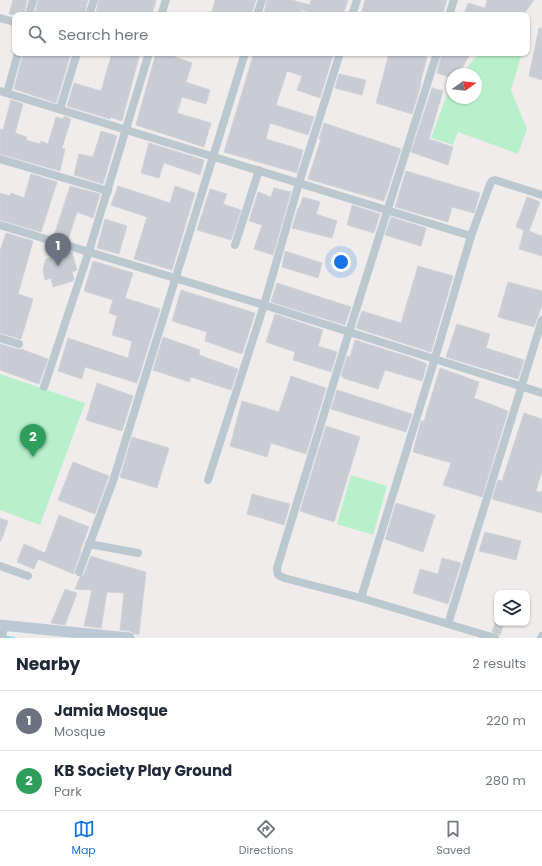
<!DOCTYPE html>
<style>
body{margin:0;font-family:Poppins,sans-serif;background:#f2f2f3;color:#1f2937}
.controls{position:absolute;right:12px;bottom:12px;display:grid;overflow:hidden;border-radius:8px;box-shadow:0 1px 3px #0004}
.controls button{width:36px;height:36px;display:grid;place-items:center;padding:0;border:0;border-bottom:1px solid #e0e1e3;background:#fff;color:#1f2937;font:20px sans-serif}
.compass{position:absolute;left:446px;top:68px;width:36px;height:36px;border-radius:50%;background:#fff;box-shadow:0 1px 3px #0004;rotate:75deg}
.you{position:absolute;left:341px;top:262px;width:14px;height:14px;margin:-10px;border:3px solid #fff;border-radius:50%;background:#1a73e8;box-shadow:0 0 0 6px #1a73e833}
.badge{display:grid;place-items:center;width:26px;height:26px;border-radius:50%;background:#1275e4;color:#fff;font-size:13px;font-weight:700}
.pin{position:absolute;translate:-50% -33px;filter:drop-shadow(0 1px 2px #0008)}
.pin::after{content:'';position:absolute;top:21px;width:14px;height:12px;background:inherit;clip-path:polygon(0 0,100% 0,50% 100%)}
.list{margin:0;padding:0;list-style:none}
h2{display:flex;justify-content:space-between;align-items:center;height:52px;margin:0;padding:0 16px;font-size:17px}
h2 small{font-size:13px;font-weight:400;color:#747a83}
.list li{display:grid;grid-template-columns:26px 1fr auto;gap:12px;align-items:center;box-sizing:border-box;height:60px;padding:0 16px;border-top:1px solid #e0e1e3}
.list b{display:block;font-size:15px;white-space:nowrap}
.list p{margin:0;font-size:13px;white-space:nowrap;color:#747a83}
.list em{font-size:13px;font-style:normal;color:#747a83}
.icon{flex:none;width:22px;height:22px;fill:none;stroke:currentColor;stroke-width:2;stroke-linecap:round;stroke-linejoin:round}
.map{position:relative;flex:none;width:542px;height:638px;overflow:hidden}
.search{position:absolute;background:#fff;box-shadow:0 1px 3px #0004;left:12px;right:12px;top:12px;height:44px;display:flex;align-items:center;gap:10px;box-sizing:border-box;padding:0 14px;border-radius:8px;color:#747a83;font-size:15px}
.sheet{height:172px;background:#fff}
nav{display:flex;justify-content:space-around;align-items:center;box-sizing:border-box;height:56px;border-top:1px solid #e0e1e3;background:#fff;font-size:11px;color:#747a83}
nav a{display:grid;justify-items:center;gap:2px}
nav .on{color:#1275e4}
.map>svg:first-child{display:block}
</style>
<div class="map">
<svg width="542" height="638" viewBox="0 0 542 638">
<rect width="100%" height="100%" fill="#f0ecec"/>
<!-- green -->
<g fill="#b8f0cc">
<polygon points="479,53 522,53 511,90 527,129 518,154 458,132 453,145 431,138 448,92 452,87 452,98 476,98 476,74 462,74"/>
<polygon points="0,374 85,403 40,525 0,510"/>
<polygon points="351,475 387,486 373,535 337,524"/>
</g>
<g fill="none" stroke-linecap="round" stroke-linejoin="round">
<!-- stream -->
<polyline stroke="#83dcef" stroke-width="2.5" points="5,637 14,638"/>
</g>
<!-- building -->
<g fill="#c9ccd2" stroke="#d0d3d9">
<polygon points="13,0 27,0 24,15 14,15 9,14"/>
<polygon points="38,0 88,0 84,15 35,15"/>
<polygon points="99,0 156,0 152,15 95,15"/>
<polygon points="215,0 256,0 251,15 211,15"/>
<polygon points="267,0 292,0 310,5 311,0 348,0 343,15 317,15 302,10 301,15 273,15 264,13"/>
<polygon points="365,0 447,0 442,15 361,15"/>
<polygon points="487,0 534,0 523,15 464,15 468,3 485,8"/>
<polygon points="539,28 542,28 542,80 529,76"/>
<polygon points="29,53 71,53 56,103 14,89 23,54 29,56"/>
<polygon points="112,53 140,53 122,121 110,117 110,119 67,106 74,83 101,91"/>
<polygon points="156,53 165,53 192,63 186,82 210,90 206,104 182,97 177,113 211,123 204,147 136,125"/>
<polygon points="254,53 326,53 333,55 320,98 297,90 302,76 287,71 276,105 314,117 308,135 270,123 266,139 303,150 297,173 224,152"/>
<polygon points="389,53 411,53 427,57 420,84 421,84 412,114 376,103"/>
<polygon points="442,53 471,53 458,74 452,74 452,78 437,73"/>
<polygon points="339,74 366,80 362,95 335,88"/>
<polygon points="432,88 443,91 429,139 453,147 448,165 411,152"/>
<polygon points="11,100 23,104 15,133 27,137 26,140 40,144 41,141 48,144 56,117 63,119 64,116 71,119 62,148 65,149 60,171 0,154 0,129 3,130"/>
<polygon points="324,123 401,149 384,201 308,179 321,139 319,139"/>
<polygon points="101,131 117,136 103,184 74,175 79,154 93,157"/>
<polygon points="149,143 204,160 200,175 164,163 159,178 141,173"/>
<polygon points="406,171 480,193 474,213 452,207 448,222 395,207"/>
<polygon points="31,174 57,182 41,232 0,220 0,193 10,196 11,193 24,198"/>
<polygon points="70,186 100,194 93,218 77,212 68,240 54,236"/>
<polygon points="118,186 170,203 175,186 195,193 172,270 134,259 147,217 111,205"/>
<polygon points="274,188 291,192 273,255 254,249 262,225 249,221 258,192 271,197"/>
<polygon points="210,189 227,194 223,204 241,210 231,240 197,230"/>
<polygon points="303,197 320,202 316,214 337,221 332,238 292,228 298,208 299,208"/>
<polygon points="527,197 540,202 529,231 542,236 542,256 519,249 524,230 516,227"/>
<polygon points="352,205 380,214 374,233 347,225"/>
<polygon points="391,217 426,228 421,246 385,235"/>
<polygon points="105,219 127,226 119,254 97,248"/>
<polygon points="6,233 33,241 18,294 33,299 21,339 0,333 0,251"/>
<polygon points="285,251 322,263 318,278 282,267"/>
<polygon points="70,252 72,252 77,270 72,272 74,278 73,281 53,287 51,278 45,280 43,270 46,259"/>
<polygon points="93,261 133,273 125,298 160,309 137,383 85,367 82,379 58,371 68,338 128,358 132,341 112,335 117,316 109,313 113,300 84,291"/>
<polygon points="418,266 453,276 431,352 356,328 362,311 401,323"/>
<polygon points="508,282 542,291 542,305 534,327 498,317"/>
<polygon points="277,283 351,307 345,325 271,302"/>
<polygon points="181,290 255,313 242,354 205,341 207,332 172,321"/>
<polygon points="275,314 323,330 318,346 337,352 331,372 293,360 295,352 266,342"/>
<polygon points="457,324 490,334 486,348 524,360 518,379 446,357"/>
<polygon points="163,337 200,350 199,355 238,369 231,390 191,377 189,382 153,370"/>
<polygon points="355,340 412,358 427,364 422,381 385,370 378,389 343,378 343,376 341,376 347,356 350,357"/>
<polygon points="0,344 17,349 21,349 48,359 39,384 0,370"/>
<polygon points="440,368 479,382 474,398 508,411 482,497 443,485 451,463 413,452 421,421 424,421"/>
<polygon points="291,376 326,388 306,454 271,443 267,457 230,446 242,401 279,412"/>
<polygon points="97,383 133,396 122,431 86,420"/>
<polygon points="337,390 412,414 406,432 331,409"/>
<polygon points="524,413 542,419 542,471 536,491 542,492 542,513 492,499 498,480 502,481"/>
<polygon points="326,426 360,437 334,522 300,511"/>
<polygon points="132,437 169,448 157,488 120,477"/>
<polygon points="73,462 109,476 95,514 58,500"/>
<polygon points="252,494 290,504 284,525 247,514"/>
<polygon points="396,503 435,515 423,552 385,539"/>
<polygon points="59,515 89,527 80,551 81,552 74,570 74,574 38,559 34,569 17,562 24,544 45,553"/>
<polygon points="0,518 8,521 1,541 0,541"/>
<polygon points="485,532 521,541 516,560 479,551"/>
<polygon points="91,556 103,560 146,572 139,634 134,634 130,631 120,630 124,593 107,592 101,628 84,626 92,590 75,589 80,577 84,574"/>
<polygon points="442,558 461,563 448,604 413,593 420,569 438,574"/>
<polygon points="65,589 77,593 65,625 51,623"/>
<polygon points="495,623 504,623 500,635 492,632"/>
</g>
<g fill="none" stroke-linecap="round" stroke-linejoin="round">
<!-- street -->
<g stroke="#bcc8d0" stroke-width="8">
<polyline points="29,15 33,0"/>
<polyline points="89,15 94,0"/>
<polyline points="161,15 166,0"/>
<polyline points="257,15 262,0"/>
<polyline points="352,15 357,0"/>
<polyline points="449,15 454,0"/>
<polyline points="0,18 15,22"/>
<polyline points="437,53 349,332 277,568 278,575 284,578 361,598 495,638"/>
<polyline points="0,91 471,236"/>
<polyline points="7,93 18,53"/>
<polyline points="60,109 77,53"/>
<polyline points="0,159 108,191"/>
<polyline points="0,225 264,305 542,393"/>
<polyline points="235,245 259,170"/>
<polyline points="0,338 19,344"/>
<polyline points="44,387 89,251 149,53"/>
<polyline points="208,480 264,305 299,183 340,53"/>
<polyline points="89,544 138,553"/>
<polyline points="0,566 28,576"/>
<polyline points="79,572 113,481 245,53"/>
<polyline points="361,598 435,358 471,236 490,184 492,181 495,180 542,195"/>
<polyline points="448,624 542,320"/>
<polyline points="2,638 4,626"/>
<polyline points="541,638 542,636"/>
</g>
<!-- secondary -->
<polyline stroke="#bcc9d5" stroke-width="11" points="0,625 129,638"/>
</g>
</svg>
<div class="controls">
<button><svg class="icon" aria-label="layers" viewBox="0 0 24 24"><path d="M12 4l9 5-9 5-9-5zM3 14l9 5 9-5"/></svg></button>
</div>
<svg class="compass" viewBox="-18 -18 36 36"><path d="M0-13l5 13h-10z" fill="#e53935"/><path d="M0 13l5-13h-10z" fill="#747a83"/></svg>
<div class="you"></div>
<div class="pin badge" style="left:58px;top:266px;background:#6b7280">1</div>
<div class="pin badge" style="left:33px;top:457px;background:#2e9e5b">2</div>
<div class="search"><svg class="icon" aria-label="search" viewBox="0 0 24 24"><circle cx="10" cy="10" r="6"/><path d="M15 15l6 6"/></svg>Search here</div>
</div>
<section class="sheet">
<h2>Nearby<small>2 results</small></h2>
<ul class="list">
<li><span class="badge" style="background:#6b7280">1</span><div><b>Jamia Mosque</b><p>Mosque</p></div><em>220 m</em></li>
<li><span class="badge" style="background:#2e9e5b">2</span><div><b>KB Society Play Ground</b><p>Park</p></div><em>280 m</em></li>
</ul>
</section>
<nav>
<a class="on"><svg class="icon" aria-label="map" viewBox="0 0 24 24"><path d="M3 6l6-2 6 2 6-2v14l-6 2-6-2-6 2zM9 4v14M15 6v14"/></svg>Map</a>
<a><svg class="icon" aria-label="directions" viewBox="0 0 24 24"><path d="M12 3l9 9-9 9-9-9zM9 14v-3h6M13 9l2 2-2 2"/></svg>Directions</a>
<a><svg class="icon" aria-label="saved" viewBox="0 0 24 24"><path d="M7 4h10v16l-5-4-5 4z"/></svg>Saved</a>
</nav>
